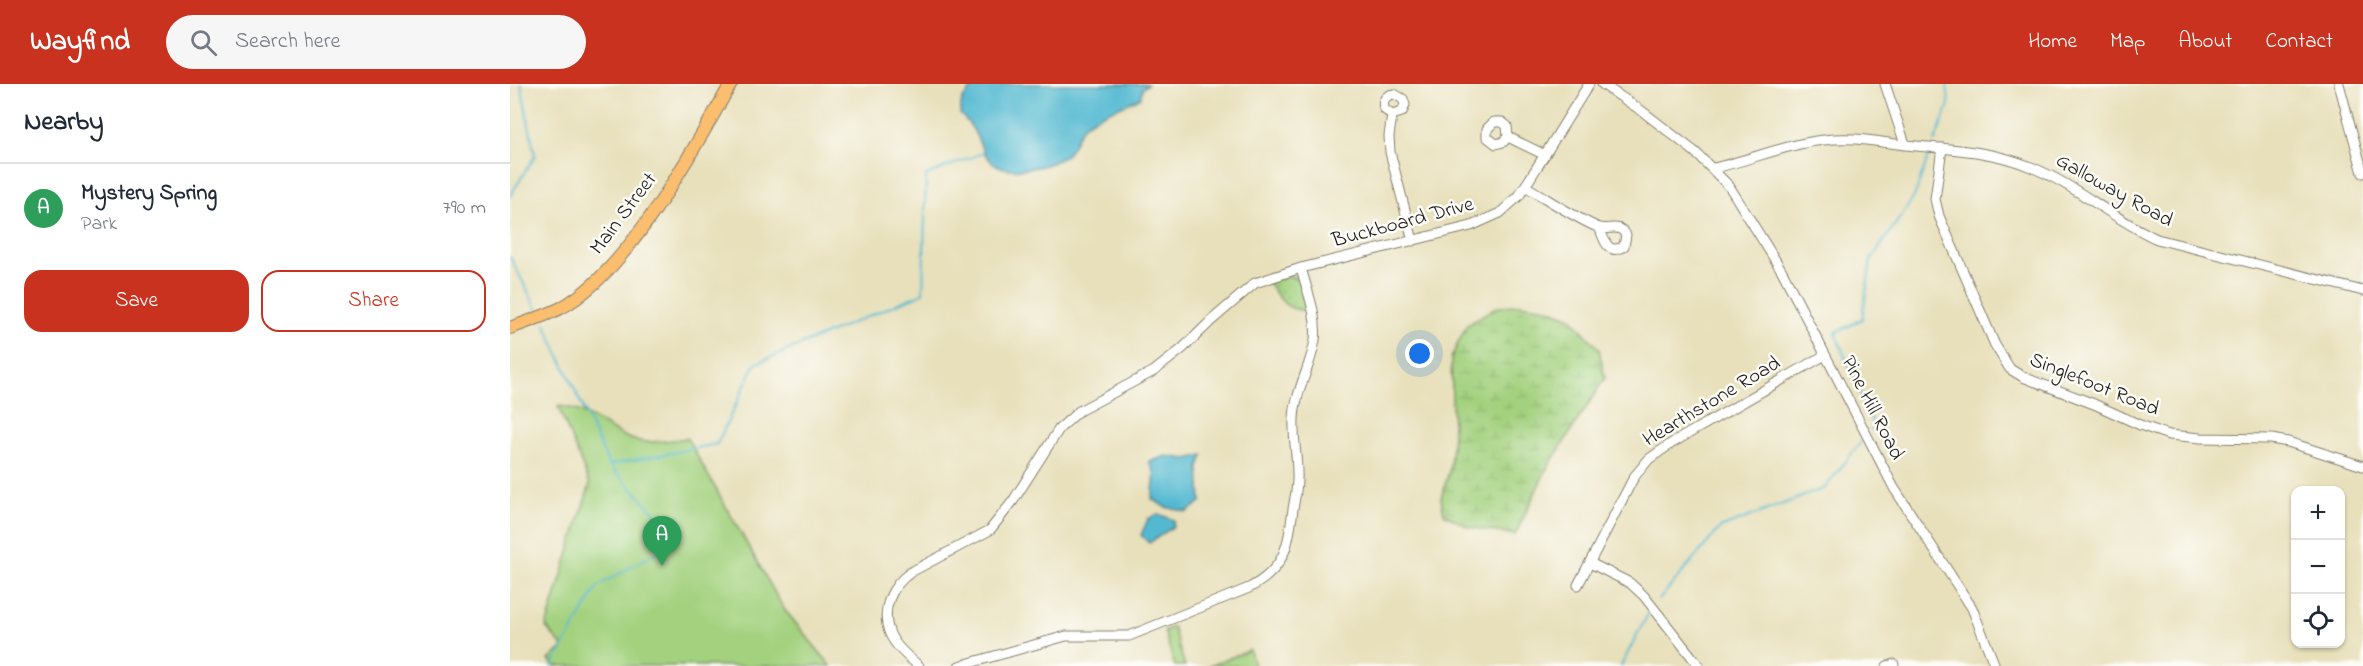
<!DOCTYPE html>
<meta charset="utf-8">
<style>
body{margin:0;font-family:"Indie Flower",sans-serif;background:#f6f6f7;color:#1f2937}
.controls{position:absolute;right:18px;bottom:18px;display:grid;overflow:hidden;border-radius:12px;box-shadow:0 2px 4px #0004}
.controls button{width:54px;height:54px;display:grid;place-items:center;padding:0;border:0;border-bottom:2px solid #e0e1e3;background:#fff;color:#1f2937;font:30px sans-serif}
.you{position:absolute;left:910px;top:270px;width:21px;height:21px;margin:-15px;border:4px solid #fff;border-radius:50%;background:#1a73e8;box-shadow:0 0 0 9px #1a73e833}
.badge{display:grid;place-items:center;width:39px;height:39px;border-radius:50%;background:#c8321e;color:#fff;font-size:20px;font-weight:700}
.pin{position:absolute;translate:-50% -50px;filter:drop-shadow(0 2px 3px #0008)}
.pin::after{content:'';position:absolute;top:32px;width:21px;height:18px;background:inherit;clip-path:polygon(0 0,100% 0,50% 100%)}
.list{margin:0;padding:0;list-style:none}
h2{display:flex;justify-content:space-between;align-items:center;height:78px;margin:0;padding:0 24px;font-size:26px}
h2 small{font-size:20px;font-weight:400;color:#747a83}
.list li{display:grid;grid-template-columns:39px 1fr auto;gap:18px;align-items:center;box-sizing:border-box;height:90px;padding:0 24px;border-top:2px solid #e0e1e3}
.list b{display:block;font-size:22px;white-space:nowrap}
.list p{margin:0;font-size:20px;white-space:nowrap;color:#747a83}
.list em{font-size:20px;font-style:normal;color:#747a83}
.actions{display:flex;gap:12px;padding:18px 24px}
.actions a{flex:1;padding:14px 0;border:2px solid #c8321e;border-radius:18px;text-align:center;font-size:21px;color:#c8321e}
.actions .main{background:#c8321e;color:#fff}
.icon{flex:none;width:33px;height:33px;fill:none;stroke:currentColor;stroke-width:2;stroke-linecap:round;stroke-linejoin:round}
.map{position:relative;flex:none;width:1853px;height:582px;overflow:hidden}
header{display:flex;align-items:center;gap:36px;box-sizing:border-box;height:84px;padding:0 30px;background:#c8321e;color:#fff}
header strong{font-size:28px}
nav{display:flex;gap:33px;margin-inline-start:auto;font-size:21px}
.search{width:420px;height:54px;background:#f6f6f7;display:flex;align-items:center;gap:15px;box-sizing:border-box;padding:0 21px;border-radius:33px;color:#747a83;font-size:22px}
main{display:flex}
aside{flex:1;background:#fff}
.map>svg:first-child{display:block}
</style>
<header>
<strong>Wayfind</strong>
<div class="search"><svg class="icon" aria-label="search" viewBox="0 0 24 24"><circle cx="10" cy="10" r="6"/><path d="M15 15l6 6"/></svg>Search here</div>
<nav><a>Home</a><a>Map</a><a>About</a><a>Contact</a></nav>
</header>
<main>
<aside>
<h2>Nearby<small></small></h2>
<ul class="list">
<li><span class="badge" style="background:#2e9e5b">A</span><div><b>Mystery Spring</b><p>Park</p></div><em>790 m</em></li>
</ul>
<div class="actions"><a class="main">Save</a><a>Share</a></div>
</aside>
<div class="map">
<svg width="1853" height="582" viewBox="0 0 1853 582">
<defs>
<pattern id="wetland-marsh" width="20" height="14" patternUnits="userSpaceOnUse" patternTransform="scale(1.5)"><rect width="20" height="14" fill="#a3d17e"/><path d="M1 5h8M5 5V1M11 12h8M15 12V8" fill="none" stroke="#8cb36c"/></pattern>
<pattern id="garden-dots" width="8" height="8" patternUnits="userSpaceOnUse" patternTransform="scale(1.5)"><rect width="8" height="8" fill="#a3d17e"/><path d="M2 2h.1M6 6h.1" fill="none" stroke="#8cb36c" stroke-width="1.8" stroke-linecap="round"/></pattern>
</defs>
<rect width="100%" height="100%" fill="#fdfcf7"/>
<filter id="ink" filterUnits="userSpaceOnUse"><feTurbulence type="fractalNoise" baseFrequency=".0167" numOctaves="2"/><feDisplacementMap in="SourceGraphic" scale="12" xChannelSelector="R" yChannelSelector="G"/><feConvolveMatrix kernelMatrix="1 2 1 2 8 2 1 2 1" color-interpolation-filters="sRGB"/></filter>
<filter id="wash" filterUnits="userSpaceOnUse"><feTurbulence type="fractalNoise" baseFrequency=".008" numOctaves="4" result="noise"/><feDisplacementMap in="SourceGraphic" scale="24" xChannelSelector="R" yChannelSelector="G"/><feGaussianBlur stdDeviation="1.35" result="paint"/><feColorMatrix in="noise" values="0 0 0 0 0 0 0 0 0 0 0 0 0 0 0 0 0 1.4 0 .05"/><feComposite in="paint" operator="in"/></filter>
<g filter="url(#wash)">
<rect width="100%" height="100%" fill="#e8e0bb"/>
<!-- green -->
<g fill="#a3d17e" stroke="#60764d" stroke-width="1.5">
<path d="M48,322c28,2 47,23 73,33 16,6 40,1 56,-1l97,171 47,57h-276l-6,-6 14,-13 -17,-20 44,-143z"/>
<polygon points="663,543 675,582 665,582 654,547"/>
<polygon points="740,566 744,582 699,582"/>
</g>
<!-- wetland -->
<polygon fill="url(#wetland-marsh)" stroke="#60764d" stroke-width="1.5" points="1010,220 1036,224 1061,234 1089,265 1095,294 1036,386 1005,451 958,443 934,430 931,414 940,384 943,350 941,274 957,241 984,224"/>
<!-- garden -->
<path fill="url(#garden-dots)" stroke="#60764d" stroke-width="1.5" d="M780,192l10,3 8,31c-21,2 -29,-11 -40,-28z"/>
<!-- water -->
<g fill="#53b9d1" stroke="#386a76" stroke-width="1.5">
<path d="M466,0h172l-6,5 -1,8c-16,9 -35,14 -51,24 -13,7 -13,22 -23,33 -14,13 -58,22 -74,9 -12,-10 -13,-23 -21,-35 -3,-5 -8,-10 -12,-14l2,-15z"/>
<polygon points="693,371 689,383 691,418 677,428 655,423 642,415 645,390 639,378 656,372 677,375"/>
<polygon points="648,430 664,436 663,443 639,459 631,451 638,435"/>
</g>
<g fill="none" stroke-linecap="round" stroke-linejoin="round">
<!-- stream -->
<g stroke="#53b9d1" stroke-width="2">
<polyline points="1425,57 1439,20 1437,0"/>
<polyline points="0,112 25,72 11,0"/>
<polyline points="0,173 28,227"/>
<polyline points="35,240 99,381 170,455 88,502 42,582"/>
<polyline points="1361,346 1364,342 1325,249 1352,235 1361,176 1404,113 1420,68"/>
<polyline points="99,381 207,360 245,280 413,209 416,91 473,69"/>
<polyline points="1149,516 1210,444 1315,404 1351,358"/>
<polyline points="1111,582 1139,528"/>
</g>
</g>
</g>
<g filter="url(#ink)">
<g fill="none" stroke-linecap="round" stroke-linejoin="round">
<defs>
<g id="minor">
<polyline points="1092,0 1132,27 1185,68 1219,102 1272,187 1384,404 1462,524 1485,582"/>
<polyline points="1375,0 1395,60"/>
<polyline points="1829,0 1853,89"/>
<path d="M882,31l-8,-6c-2,-8 1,-14 10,-15l9,5 2,6 -3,7 -10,3 -3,21 1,16 23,89"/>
<polyline points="998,53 993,58 986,60 977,53 977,45 984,38 992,38 997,42 998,53 1035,71"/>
<polyline points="1432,64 1425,115 1429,132 1485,261 1500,285 1513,293 1584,320 1630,341 1659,351 1691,354 1761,355 1778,358 1853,382"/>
<path d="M1204,84c37,-8 72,-24 110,-28 27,-4 54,2 81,5 43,4 86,5 126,22 45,18 82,52 126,72l206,52"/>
<path d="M1015,102c24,14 47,30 72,41 11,5 22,-5 29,8l-2,11c-15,10 -20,-5 -24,-17"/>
<polyline points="1080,479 1120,499 1134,512 1189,582"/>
<polyline points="1068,501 1124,393 1139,375 1162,359 1315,271"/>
<path d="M409,582c-11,-9 -23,-19 -29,-32 -10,-24 1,-48 21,-62l79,-42 23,-29 46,-72 20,-18 75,-40 28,-22 30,-29 43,-37 46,-15 170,-42 29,-13 19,-17 70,-112"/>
<path d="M449,582l107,-30h63l120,-48c36,-19 39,-41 44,-79 2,-12 5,-24 4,-36 0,-18 -4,-36 -3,-54 1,-28 17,-52 21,-79 3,-24 -8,-49 -14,-72"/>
<polyline points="1377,582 1384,580"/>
</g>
<path id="major" d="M0,244c17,-6 35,-12 51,-20 70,-39 130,-156 170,-224"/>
</defs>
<!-- minor casing -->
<use href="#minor" stroke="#827e6c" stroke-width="11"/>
<!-- major casing -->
<use href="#major" stroke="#827e6c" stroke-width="14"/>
<!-- minor -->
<use href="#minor" stroke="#fff" stroke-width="9"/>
<!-- major -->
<use href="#major" stroke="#fbbd6e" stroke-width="12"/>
</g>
</g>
<g text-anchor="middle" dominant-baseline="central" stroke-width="5" stroke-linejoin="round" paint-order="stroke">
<!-- street labels -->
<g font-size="21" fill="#1c1c1c" stroke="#fdfcf7">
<text transform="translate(1604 107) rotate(29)">Galloway Road</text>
<text transform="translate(114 130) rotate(-53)">Main Street</text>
<text transform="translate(893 139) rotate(-15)">Buckboard Drive</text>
<text transform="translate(1584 301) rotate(22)">Singlefoot Road</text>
<text transform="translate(1202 318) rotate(-31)">Hearthstone Road</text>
<text transform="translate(1362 324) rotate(63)">Pine Hill Road</text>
</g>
</g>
</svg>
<div class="controls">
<button>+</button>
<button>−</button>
<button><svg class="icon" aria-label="locate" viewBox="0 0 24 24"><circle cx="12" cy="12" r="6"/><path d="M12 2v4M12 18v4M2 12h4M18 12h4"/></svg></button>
</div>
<div class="you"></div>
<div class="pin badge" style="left:152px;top:482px;background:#2e9e5b">A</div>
</div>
</main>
